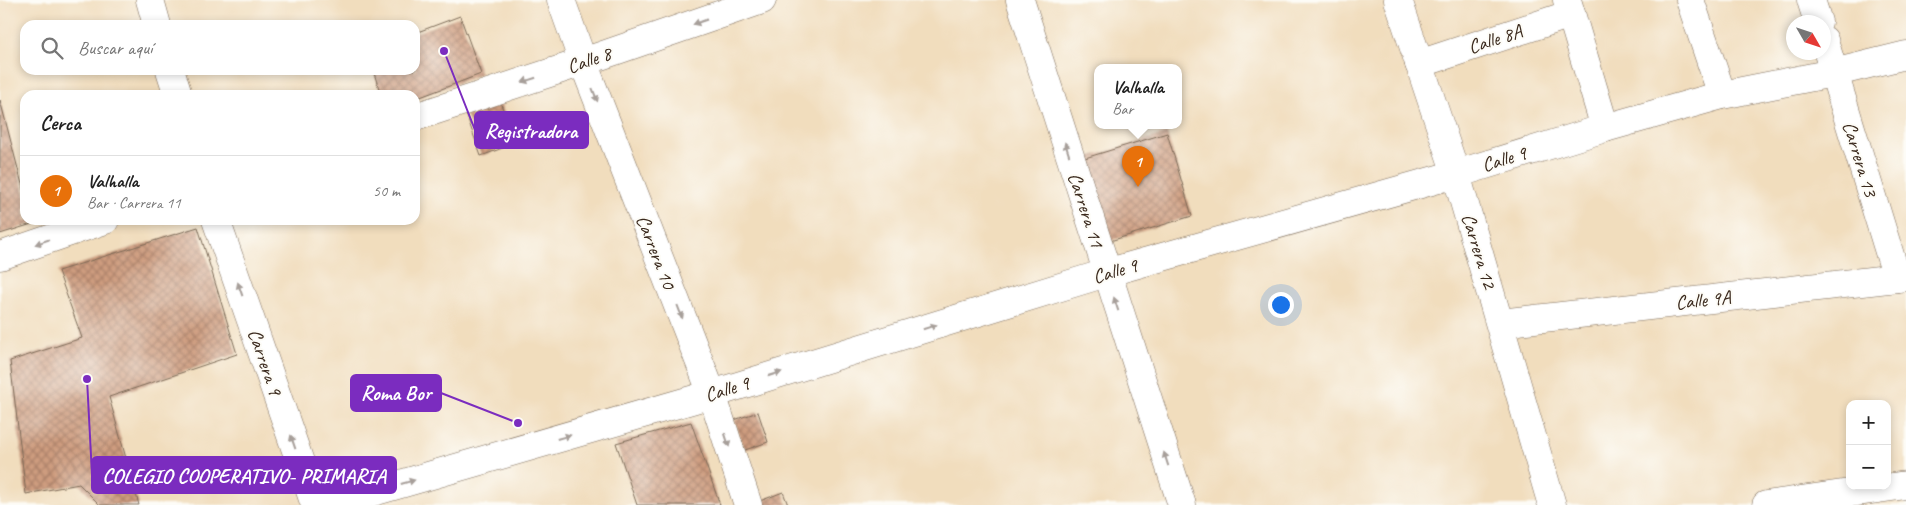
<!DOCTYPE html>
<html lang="es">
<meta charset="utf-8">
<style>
body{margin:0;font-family:Caveat,sans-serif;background:#f2f2f2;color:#222}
.controls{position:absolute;right:15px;bottom:15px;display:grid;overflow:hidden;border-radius:10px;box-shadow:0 2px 8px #0003}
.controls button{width:45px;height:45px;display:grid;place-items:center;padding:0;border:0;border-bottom:1px solid #e0e0e0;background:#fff;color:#222;font:25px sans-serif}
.compass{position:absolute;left:1786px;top:15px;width:45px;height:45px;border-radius:50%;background:#fff;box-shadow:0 2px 8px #0003;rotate:129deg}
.you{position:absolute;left:1280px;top:304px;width:18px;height:18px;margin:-12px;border:4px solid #fff;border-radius:50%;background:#1a73e8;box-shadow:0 0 0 8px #1a73e833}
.badge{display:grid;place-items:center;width:32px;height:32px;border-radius:50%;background:#0f766e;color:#fff;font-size:16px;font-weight:700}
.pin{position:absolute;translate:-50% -41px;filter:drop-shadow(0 1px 2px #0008)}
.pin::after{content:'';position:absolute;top:26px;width:18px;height:15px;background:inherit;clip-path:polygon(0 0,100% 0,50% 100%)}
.popup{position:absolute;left:1094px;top:64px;width:88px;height:65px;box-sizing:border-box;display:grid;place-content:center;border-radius:10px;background:#fff;filter:drop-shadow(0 1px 4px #0005);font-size:16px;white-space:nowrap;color:#767676}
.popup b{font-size:19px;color:#222}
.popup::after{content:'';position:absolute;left:50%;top:100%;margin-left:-10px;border:10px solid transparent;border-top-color:#fff}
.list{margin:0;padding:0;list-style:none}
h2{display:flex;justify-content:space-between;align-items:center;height:65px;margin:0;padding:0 20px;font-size:21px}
h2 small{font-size:16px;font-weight:400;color:#767676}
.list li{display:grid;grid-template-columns:32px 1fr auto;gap:15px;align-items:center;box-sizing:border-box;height:70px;padding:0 20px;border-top:1px solid #e0e0e0}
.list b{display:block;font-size:19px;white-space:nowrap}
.list p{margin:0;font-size:16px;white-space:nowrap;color:#767676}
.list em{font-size:16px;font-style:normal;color:#767676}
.icon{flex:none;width:28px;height:28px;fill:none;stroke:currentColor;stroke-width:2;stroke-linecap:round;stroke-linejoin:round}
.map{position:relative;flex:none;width:1906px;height:505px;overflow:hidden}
.search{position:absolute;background:#fff;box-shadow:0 2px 8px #0003;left:20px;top:20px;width:400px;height:55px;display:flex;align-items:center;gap:12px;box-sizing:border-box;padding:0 18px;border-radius:15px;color:#767676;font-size:19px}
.panel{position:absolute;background:#fff;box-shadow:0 2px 8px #0003;left:20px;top:90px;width:400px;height:135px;border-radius:15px}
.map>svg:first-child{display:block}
</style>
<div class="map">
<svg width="1906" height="505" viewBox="0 0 1906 505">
<defs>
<pattern id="building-cross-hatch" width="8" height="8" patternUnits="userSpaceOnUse" patternTransform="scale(1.25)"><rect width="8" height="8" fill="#ce9c7f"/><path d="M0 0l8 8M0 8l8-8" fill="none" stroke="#a87f67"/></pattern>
</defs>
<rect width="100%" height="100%" fill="#fdfcf7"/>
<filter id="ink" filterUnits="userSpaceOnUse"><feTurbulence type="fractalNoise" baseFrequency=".02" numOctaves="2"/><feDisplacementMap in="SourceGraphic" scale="10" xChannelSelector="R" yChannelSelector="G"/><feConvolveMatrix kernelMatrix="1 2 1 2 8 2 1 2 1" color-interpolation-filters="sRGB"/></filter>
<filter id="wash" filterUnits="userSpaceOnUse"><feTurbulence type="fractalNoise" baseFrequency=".0096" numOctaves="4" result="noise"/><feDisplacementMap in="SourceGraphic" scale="20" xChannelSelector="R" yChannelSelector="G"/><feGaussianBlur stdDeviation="1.12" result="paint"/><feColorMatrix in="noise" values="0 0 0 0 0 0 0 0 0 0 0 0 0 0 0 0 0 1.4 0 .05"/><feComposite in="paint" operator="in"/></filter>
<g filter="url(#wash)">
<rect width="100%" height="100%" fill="#f1ddbd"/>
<g id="blocks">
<!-- building -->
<g fill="url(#building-cross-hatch)">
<polygon points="460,16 481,74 415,99 415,95 381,95 373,70 415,70 415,33"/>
<polygon points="499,99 516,143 481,156 465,111"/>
<polygon points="0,100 25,196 25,220 31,220 32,224 0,234"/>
<polygon points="1167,133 1192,216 1110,241 1085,158"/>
<polygon points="198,227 237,354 109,397 139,505 100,505 79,484 26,494 10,361 82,338 58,271"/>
<polygon points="758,412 768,442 745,450 734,420"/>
<polygon points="691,422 720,505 637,505 616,443"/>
<polygon points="783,492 788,505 761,505 760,501"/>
</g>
</g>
</g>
<g filter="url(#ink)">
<use href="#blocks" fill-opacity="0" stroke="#7b6956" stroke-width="1"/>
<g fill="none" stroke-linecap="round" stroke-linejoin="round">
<defs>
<g id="minor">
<polyline points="150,0 157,25"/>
<polyline points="1398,0 1456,174 1552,505"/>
<polyline points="1567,0 1605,128"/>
<polyline points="1690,0 1722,95"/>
<polyline points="1811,0 1818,22"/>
<polyline points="1824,40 1897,278"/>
<polyline points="1419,64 1571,14"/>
<polyline points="170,70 178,95"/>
<polyline points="216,220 315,505"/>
<polyline points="1106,273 1456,174 1605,128 1722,95 1833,73 1906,55"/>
<polyline points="1500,323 1906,277"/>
<polyline points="1766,505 1906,485"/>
</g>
<g id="major">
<polyline points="561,0 583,62 712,394 748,505"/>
<polyline points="1020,0 1182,505"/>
<polyline points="415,117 583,62 762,0"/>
<polyline points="0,256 105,220"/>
<polyline points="328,505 712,394 1106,273"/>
</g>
</defs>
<!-- minor casing -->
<use href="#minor" stroke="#7b6956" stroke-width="29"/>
<!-- major casing -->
<use href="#major" stroke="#7b6956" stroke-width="29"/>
<!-- minor -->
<use href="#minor" stroke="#fff" stroke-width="28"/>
<!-- major -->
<use href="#major" stroke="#fff" stroke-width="28"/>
</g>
<!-- one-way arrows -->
<defs><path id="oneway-solid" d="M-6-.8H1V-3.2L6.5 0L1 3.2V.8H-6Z" transform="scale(1.25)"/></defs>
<g fill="#a79f9a">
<use href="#oneway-solid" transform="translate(700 22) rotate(161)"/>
<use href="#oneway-solid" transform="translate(529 80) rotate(162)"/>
<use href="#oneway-solid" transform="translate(595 95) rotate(69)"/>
<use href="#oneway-solid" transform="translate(1067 149) rotate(-108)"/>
<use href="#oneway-solid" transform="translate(42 242) rotate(161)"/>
<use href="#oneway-solid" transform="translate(240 289) rotate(-109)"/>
<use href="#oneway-solid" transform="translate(1116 304) rotate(-108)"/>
<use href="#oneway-solid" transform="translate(680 312) rotate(69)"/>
<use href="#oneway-solid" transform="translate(930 327) rotate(-17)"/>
<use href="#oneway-solid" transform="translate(775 374) rotate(-17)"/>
<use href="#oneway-solid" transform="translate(564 437) rotate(-16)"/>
<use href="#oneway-solid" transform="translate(727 440) rotate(72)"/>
<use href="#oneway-solid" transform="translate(293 442) rotate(-109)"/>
<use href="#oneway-solid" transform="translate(1166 459) rotate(-108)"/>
<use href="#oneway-solid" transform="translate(408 482) rotate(-16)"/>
</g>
</g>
<g text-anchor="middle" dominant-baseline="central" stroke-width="4" stroke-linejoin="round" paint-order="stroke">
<!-- street labels -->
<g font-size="20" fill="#3b2a1e" stroke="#fdfcf7">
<text transform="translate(1495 39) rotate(-18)">Calle 8A</text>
<text transform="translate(589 60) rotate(-19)">Calle 8</text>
<text transform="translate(1504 159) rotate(-17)">Calle 9</text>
<text transform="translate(1860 159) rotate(73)">Carrera 13</text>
<text transform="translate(1086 210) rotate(72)">Carrera 11</text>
<text transform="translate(1479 251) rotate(73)">Carrera 12</text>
<text transform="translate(656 252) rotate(69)">Carrera 10</text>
<text transform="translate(1115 271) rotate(-16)">Calle 9</text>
<text transform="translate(1703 300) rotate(-6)">Calle 9A</text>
<text transform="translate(265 362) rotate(71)">Carrera 9</text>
<text transform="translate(727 389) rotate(-17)">Calle 9</text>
</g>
</g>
<!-- callouts -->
<path fill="none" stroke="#7b2cbf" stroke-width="2" d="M444 51L475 130M518 423L441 393M87 379L92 475"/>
<g fill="#7b2cbf" stroke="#fdfcf7" stroke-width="2">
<circle cx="444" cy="51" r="5"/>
<circle cx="518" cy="423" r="5"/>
<circle cx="87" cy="379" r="5"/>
</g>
<g fill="#7b2cbf" stroke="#7b2cbf" stroke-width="2">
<rect x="475" y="112" width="113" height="36" rx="5"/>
<rect x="351" y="375" width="90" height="36" rx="5"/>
<rect x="92" y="457" width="304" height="36" rx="5"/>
</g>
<g font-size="21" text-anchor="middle" font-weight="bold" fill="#fff">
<text x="531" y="138">Registradora</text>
<text x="396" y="400">Roma Bor</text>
<text x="244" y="483">COLEGIO COOPERATIVO- PRIMARIA</text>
</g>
</svg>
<div class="controls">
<button>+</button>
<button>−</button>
</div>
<svg class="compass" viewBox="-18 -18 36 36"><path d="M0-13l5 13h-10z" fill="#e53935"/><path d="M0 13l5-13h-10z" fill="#767676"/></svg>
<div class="you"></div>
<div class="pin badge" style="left:1138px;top:187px;background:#e8710a">1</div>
<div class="popup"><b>Valhalla</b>Bar</div>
<div class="search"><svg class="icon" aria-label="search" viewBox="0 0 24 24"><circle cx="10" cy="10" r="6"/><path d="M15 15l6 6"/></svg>Buscar aquí</div>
<section class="panel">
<h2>Cerca<small></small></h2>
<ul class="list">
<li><span class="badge" style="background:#e8710a">1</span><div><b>Valhalla</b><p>Bar · Carrera 11</p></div><em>50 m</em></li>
</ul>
</section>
</div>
